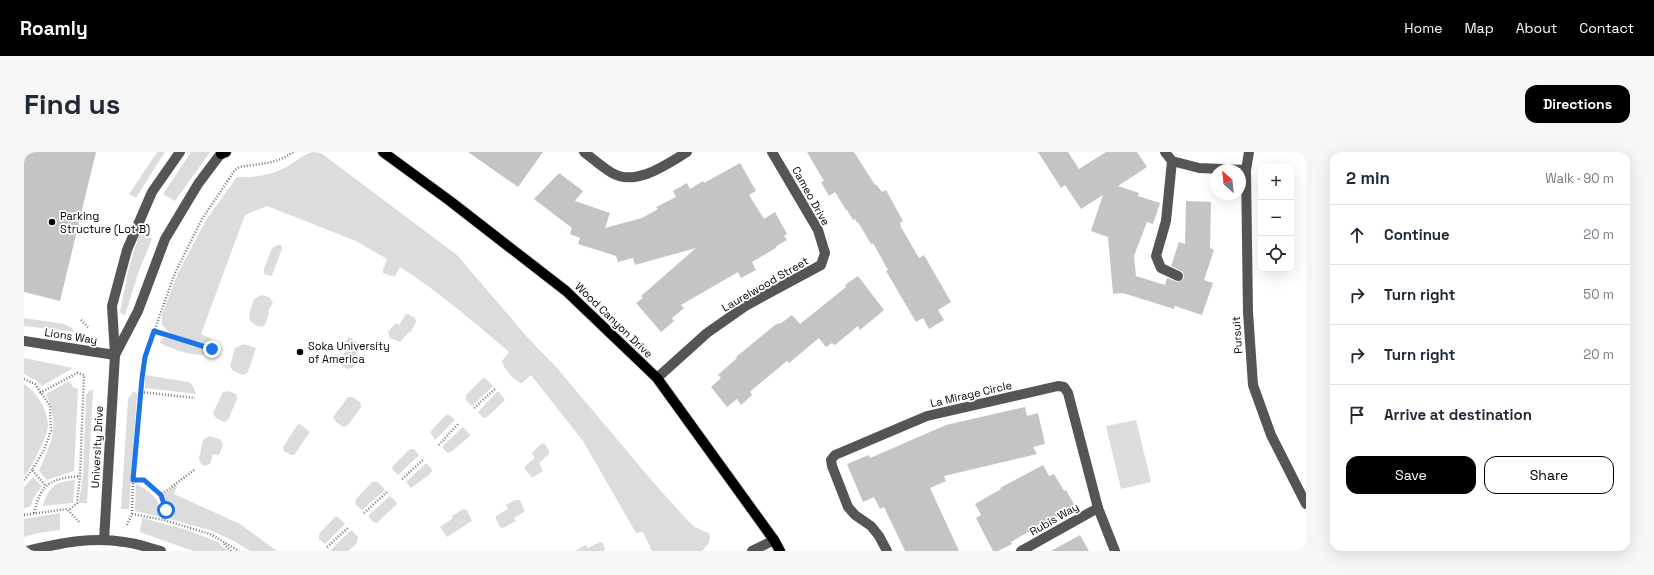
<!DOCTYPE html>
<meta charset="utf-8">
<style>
body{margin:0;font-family:"Space Grotesk",sans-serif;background:#f6f6f7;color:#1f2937}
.controls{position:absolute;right:12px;top:12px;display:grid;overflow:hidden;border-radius:8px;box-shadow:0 4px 16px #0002}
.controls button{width:36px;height:36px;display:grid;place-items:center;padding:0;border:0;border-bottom:1px solid #e0e1e3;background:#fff;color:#1f2937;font:20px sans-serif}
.compass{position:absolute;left:1186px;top:12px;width:36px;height:36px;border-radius:50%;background:#fff;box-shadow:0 4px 16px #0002;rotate:333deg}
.stop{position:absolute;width:12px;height:12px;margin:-9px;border:3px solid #1a73e8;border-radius:50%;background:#fff}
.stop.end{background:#1a73e8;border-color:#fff;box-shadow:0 1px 4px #0008}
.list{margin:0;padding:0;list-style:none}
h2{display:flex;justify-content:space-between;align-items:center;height:52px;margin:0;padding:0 16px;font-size:17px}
h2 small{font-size:13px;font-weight:400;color:#747a83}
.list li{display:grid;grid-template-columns:26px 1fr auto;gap:12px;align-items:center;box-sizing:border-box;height:60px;padding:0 16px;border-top:1px solid #e0e1e3}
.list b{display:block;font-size:15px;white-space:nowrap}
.list em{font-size:13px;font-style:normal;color:#747a83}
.actions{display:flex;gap:8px;padding:12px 16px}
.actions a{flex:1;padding:9px 0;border:1px solid #000;border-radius:12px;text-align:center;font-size:14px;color:#000}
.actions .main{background:#000;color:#fff}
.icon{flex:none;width:22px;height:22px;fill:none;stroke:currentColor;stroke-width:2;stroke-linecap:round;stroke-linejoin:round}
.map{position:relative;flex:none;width:1282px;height:399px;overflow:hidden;border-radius:12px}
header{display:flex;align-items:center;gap:24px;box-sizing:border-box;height:56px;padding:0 20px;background:#000;color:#fff}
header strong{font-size:19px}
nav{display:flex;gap:22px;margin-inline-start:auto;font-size:14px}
.intro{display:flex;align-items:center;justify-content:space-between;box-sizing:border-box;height:96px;padding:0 24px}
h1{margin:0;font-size:28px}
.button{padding:10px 18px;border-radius:12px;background:#000;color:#fff;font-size:14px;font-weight:700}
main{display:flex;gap:24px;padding:0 24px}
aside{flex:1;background:#fff;border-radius:12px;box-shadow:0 4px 16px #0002}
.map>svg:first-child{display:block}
</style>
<header>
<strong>Roamly</strong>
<nav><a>Home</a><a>Map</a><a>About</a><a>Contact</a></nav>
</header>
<div class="intro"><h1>Find us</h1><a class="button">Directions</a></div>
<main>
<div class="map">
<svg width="1282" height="399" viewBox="0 0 1282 399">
<rect width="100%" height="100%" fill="#fff"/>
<!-- green -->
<g fill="#dcdcdc">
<polygon points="133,0 141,0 112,46 105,42"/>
<polygon points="167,0 186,0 151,49 139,42"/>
<path d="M289,0l8,1 136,102 71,83 29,30 96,114 35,39 7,6 15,7 -1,9 -7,8h-50l-9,-19 -7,1 -53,-92 -52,-66 -9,8c-7,-1 -19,-15 -20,-22l7,-9c-35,-30 -70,-60 -109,-85l-5,9h-4l-8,-3v-3l4,-11 -31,-18 -89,-35 -22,9 -44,119 12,6 1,4 -2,4 -42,-15 -8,-8v-10l16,-42 28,-53 31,-43c17,1 36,-2 51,-11 8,-5 16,-12 25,-14z"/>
<polygon points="116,80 128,87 115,119 101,163 99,163 96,160 105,115"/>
<polygon points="254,93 257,93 258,96 248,124 240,122 240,117 248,96"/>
<path d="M237,143l8,2 4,5 -5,9 1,2 -4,12 -3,2c-19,-4 -12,-15 -8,-28z"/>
<polygon points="382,162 384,162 391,166 392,170 386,181 385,180 376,190 366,186 364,180 372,171 375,173"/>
<polygon points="0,166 40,172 48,176 50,180 0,174"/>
<polygon points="325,185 336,192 331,205 334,208 328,216 323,217 315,211 321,199 317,196"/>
<path d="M139,186h2l46,13c-12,10 -39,-3 -52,-8z"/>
<polygon points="220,192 232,196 224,220 219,223 209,219 206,214 211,196"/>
<polygon points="0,206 49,216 18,234 13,229 0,222"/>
<polygon points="121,223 164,230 168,232 172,242 121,236"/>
<polygon points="461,226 469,234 448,254 442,248 442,243 458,227"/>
<path d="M45,229l4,6 5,2 -4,82 -27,9 -8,-9c13,-30 21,-46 7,-77z"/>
<path d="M0,232c13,9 24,25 24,42 0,7 -8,22 -11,29 -4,7 -7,15 -13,21z"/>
<polygon points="69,238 63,351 55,351 59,323 62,244 65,239"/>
<polygon points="110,239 113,242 105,357 97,357 104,247"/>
<polygon points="204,239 212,242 213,247 204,268 200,270 192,266 189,261 199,240"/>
<polygon points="474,239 481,248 463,265 459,266 454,260"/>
<polygon points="324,245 328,245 336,250 337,255 324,273 320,275 313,271 309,265"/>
<polygon points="424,262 431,268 411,288 406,280 421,264"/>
<polygon points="1112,268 1127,330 1097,337 1082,274"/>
<polygon points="274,272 277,273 286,280 270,303 267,303 260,299 259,295"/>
<polygon points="439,275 445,282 446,284 427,300 423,301 418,295"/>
<polygon points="186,284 197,288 199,293 195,303 189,302 186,312 180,314 177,312 175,307 179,288"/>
<polygon points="518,291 521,292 525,299 525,302 515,311 519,319 509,325 507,325 501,317 501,314 511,306 508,301"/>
<polygon points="386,297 390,297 395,303 374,323 369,318 368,315"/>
<polygon points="402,311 407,316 408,319 405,323 387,336 382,330"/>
<polygon points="9,325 18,334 9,347 7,354 0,356 0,335"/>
<path d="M51,328l-2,23 -30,3c5,-19 12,-24 32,-26z"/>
<polygon points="348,330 354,330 361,338 338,358 331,352 332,347"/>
<polygon points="154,331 150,342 216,372 253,399 226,399 210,389 186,378 145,367 145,357 140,343"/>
<path d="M112,332c14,7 26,16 25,33l-26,-6z"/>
<polygon points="366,344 372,350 373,352 353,371 349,370 344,364"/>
<polygon points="491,348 496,348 500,357 500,360 490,366 492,369 479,376 476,375 472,367 472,364 484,357 482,353"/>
<polygon points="439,357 443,358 448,369 423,385 416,375 429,366 428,364"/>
<polygon points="36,361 36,378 14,381 0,385 0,367"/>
<polygon points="311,365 314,365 321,372 301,392 295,387 295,382"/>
<polygon points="118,366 160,377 181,385 194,390 203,399 169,399 116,380"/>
<polygon points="327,378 334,385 333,391 324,399 307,399 307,398"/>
<polygon points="576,390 579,391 581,397 580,399 551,399 562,393 564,396"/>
</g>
<!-- building -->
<g fill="#c4c4c4">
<polygon points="0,0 72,0 36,149 0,140"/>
<polygon points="444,0 519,0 494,35"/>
<polygon points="783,0 830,0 851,33 852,32 858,40 862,38 879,69 876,71 877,75 895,106 900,103 927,150 914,158 920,168 905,177 899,166 892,170 862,119 864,118 849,91 847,92 834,70 833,71 831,67 829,68 823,58 822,58 811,40 805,44 797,30 800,29"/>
<polygon points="1014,0 1044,0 1055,17 1082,0 1113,0 1123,15 1094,34 1115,41 1114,44 1136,51 1129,72 1123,70 1110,104 1112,124 1141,133 1143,126 1154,130 1160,126 1159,120 1147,114 1155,90 1161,92 1162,49 1187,50 1186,96 1190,98 1180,128 1189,131 1178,163 1151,154 1150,157 1099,141 1089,142 1084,85 1067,79 1079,43 1057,57 1041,33 1037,36"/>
<polygon points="716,11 732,39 725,43 740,67 751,60 763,82 760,84 763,88 754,93 752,95 752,96 728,110 732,118 717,126 714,120 657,153 660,156 648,166 650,169 637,180 612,151 619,146 617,144 672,96 611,113 609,106 594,110 592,104 554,92 556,86 546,82 548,76 510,47 535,21 559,39 551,49 586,61 581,76 618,66 634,57 632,55 652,45 649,39 663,31 666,37 679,29 680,31"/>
<polygon points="834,124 860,158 836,178 834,174 811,193 808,191 802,195 795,186 765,211 763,209 729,237 726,240 728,243 717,253 713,247 703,255 687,235 697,226 694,223 713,206 712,205 751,173 755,171 756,172 768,163 776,172 822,135 821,133"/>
<polygon points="1001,255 1003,264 1014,261 1021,292 1009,295 1013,302 920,324 922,329 906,336 935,399 881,399 860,355 856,357 850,345 839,350 823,312 845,303 846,306 922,273"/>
<polygon points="1019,313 1025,324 1030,322 1040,339 1042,338 1052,356 1004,380 987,390 988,392 974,399 969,399 952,366 957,363 951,352 977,337 976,336"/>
<polygon points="1056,383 1065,399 1027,399"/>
</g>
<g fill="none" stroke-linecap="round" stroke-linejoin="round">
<defs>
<g id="major">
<polyline points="359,0 426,49 542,139 633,226 750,388 756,399"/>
<polyline points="197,2 202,0"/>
</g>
</defs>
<!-- major casing -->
<use href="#major" stroke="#dbdbdb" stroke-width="12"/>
<!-- path -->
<g stroke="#777" stroke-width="2.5" stroke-dasharray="1 2" stroke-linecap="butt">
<polyline points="57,168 64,175"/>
<polyline points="131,179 188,197"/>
<polyline points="0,227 11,232 26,254 27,279 20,298 8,318 21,333"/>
<polyline points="117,240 171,246"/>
<polyline points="16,241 53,221 60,223 56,324 53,351 45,358"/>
<polyline points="450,256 472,236"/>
<polyline points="415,293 435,271"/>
<polyline points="378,327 399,308"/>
<polyline points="0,328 8,318"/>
<path d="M109,328l9,-102 3,-21 30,-84 27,-54 33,-49 4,-3c19,-3 39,-3 54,-15"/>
<polyline points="137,343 142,358 140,368"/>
<path d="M10,361c7,-31 17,-34 46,-37"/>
<polyline points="340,361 364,339"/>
<polyline points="108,362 109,328 120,328 137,343 170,318"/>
<polyline points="0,363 43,357 55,370"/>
<polyline points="103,373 108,362 140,368 186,382 215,399"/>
<polyline points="200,392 207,399"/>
<polyline points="303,395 325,375"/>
</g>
<!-- minor -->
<g stroke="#555" stroke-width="10">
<path d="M560,0c9,7 18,15 28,21 24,14 55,-9 75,-21"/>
<polyline points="1141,0 1148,9 1175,16 1222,18"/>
<polyline points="1225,0 1222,18 1224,160 1229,233 1247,283 1282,352"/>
<polyline points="1148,9 1142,69 1132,104 1137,116 1154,124"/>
<polyline points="0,189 91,203"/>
<polyline points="91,203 114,159 141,87 174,32 198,0"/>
<polyline points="633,226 683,181 723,153 797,113 801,101 794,78 748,0"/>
<polyline points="80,388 91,203 88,154 103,98 128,40 156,0"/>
<path d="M2,399c32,-7 65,-15 98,-9 12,1 25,6 37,9"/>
<polyline points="728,399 750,388"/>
<polyline points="863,399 855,384 847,374 831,363 824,355 808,314 807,308 811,303 903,264 1034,234 1040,235 1044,241 1074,356 1091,399"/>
<polyline points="997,399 1074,356"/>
</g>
<!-- major -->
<use href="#major" stroke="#000" stroke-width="10"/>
</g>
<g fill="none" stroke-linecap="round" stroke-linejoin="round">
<!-- route -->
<polyline stroke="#1a73e8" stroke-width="5" points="142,358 137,343 120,328 109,328 118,226 121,205 130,179 188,197"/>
</g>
<!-- markers -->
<g fill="#000" stroke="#fff" stroke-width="1.5">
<circle cx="28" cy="70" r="4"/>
<circle cx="276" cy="200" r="4"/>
</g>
<g text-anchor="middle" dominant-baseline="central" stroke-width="3.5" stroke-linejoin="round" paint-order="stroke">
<!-- street labels -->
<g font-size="11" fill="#000" stroke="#fff">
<text transform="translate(787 44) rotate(61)">Cameo Drive</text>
<text transform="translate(741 132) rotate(-30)">Laurelwood Street</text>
<text transform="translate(590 168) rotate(44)">Wood Canyon Drive</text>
<text transform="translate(1213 183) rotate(-94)">Pursuit</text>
<text transform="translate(47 184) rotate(9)">Lions Way</text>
<text transform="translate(947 242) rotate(-13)">La Mirage Circle</text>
<text transform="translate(73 295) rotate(-87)">University Drive</text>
<text transform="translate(1030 367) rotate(-30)">Rubis Way</text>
</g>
<!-- poi labels -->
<g font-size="11" fill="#000" stroke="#fff" text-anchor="start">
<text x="36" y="64">Parking<tspan x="36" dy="13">Structure (Lot B)</tspan></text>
<text x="284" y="194">Soka University<tspan x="284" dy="13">of America</tspan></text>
</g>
</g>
</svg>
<div class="controls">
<button>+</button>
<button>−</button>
<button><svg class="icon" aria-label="locate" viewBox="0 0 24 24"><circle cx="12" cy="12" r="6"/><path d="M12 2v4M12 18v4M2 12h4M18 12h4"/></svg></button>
</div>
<svg class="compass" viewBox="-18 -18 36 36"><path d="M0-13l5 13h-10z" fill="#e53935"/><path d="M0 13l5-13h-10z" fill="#747a83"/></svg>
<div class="stop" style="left:142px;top:358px"></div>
<div class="stop end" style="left:188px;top:197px"></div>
</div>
<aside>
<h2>2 min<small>Walk · 90 m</small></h2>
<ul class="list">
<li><svg class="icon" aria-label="ahead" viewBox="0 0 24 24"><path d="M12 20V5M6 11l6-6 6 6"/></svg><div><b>Continue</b></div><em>20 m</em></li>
<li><svg class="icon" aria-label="right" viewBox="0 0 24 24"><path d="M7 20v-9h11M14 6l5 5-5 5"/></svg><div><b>Turn right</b></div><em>50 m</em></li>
<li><svg class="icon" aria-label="right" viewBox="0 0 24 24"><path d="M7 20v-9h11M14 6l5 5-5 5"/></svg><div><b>Turn right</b></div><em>20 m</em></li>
<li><svg class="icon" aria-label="arrive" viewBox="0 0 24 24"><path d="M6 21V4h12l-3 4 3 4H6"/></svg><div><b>Arrive at destination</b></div></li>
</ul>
<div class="actions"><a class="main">Save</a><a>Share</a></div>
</aside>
</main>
